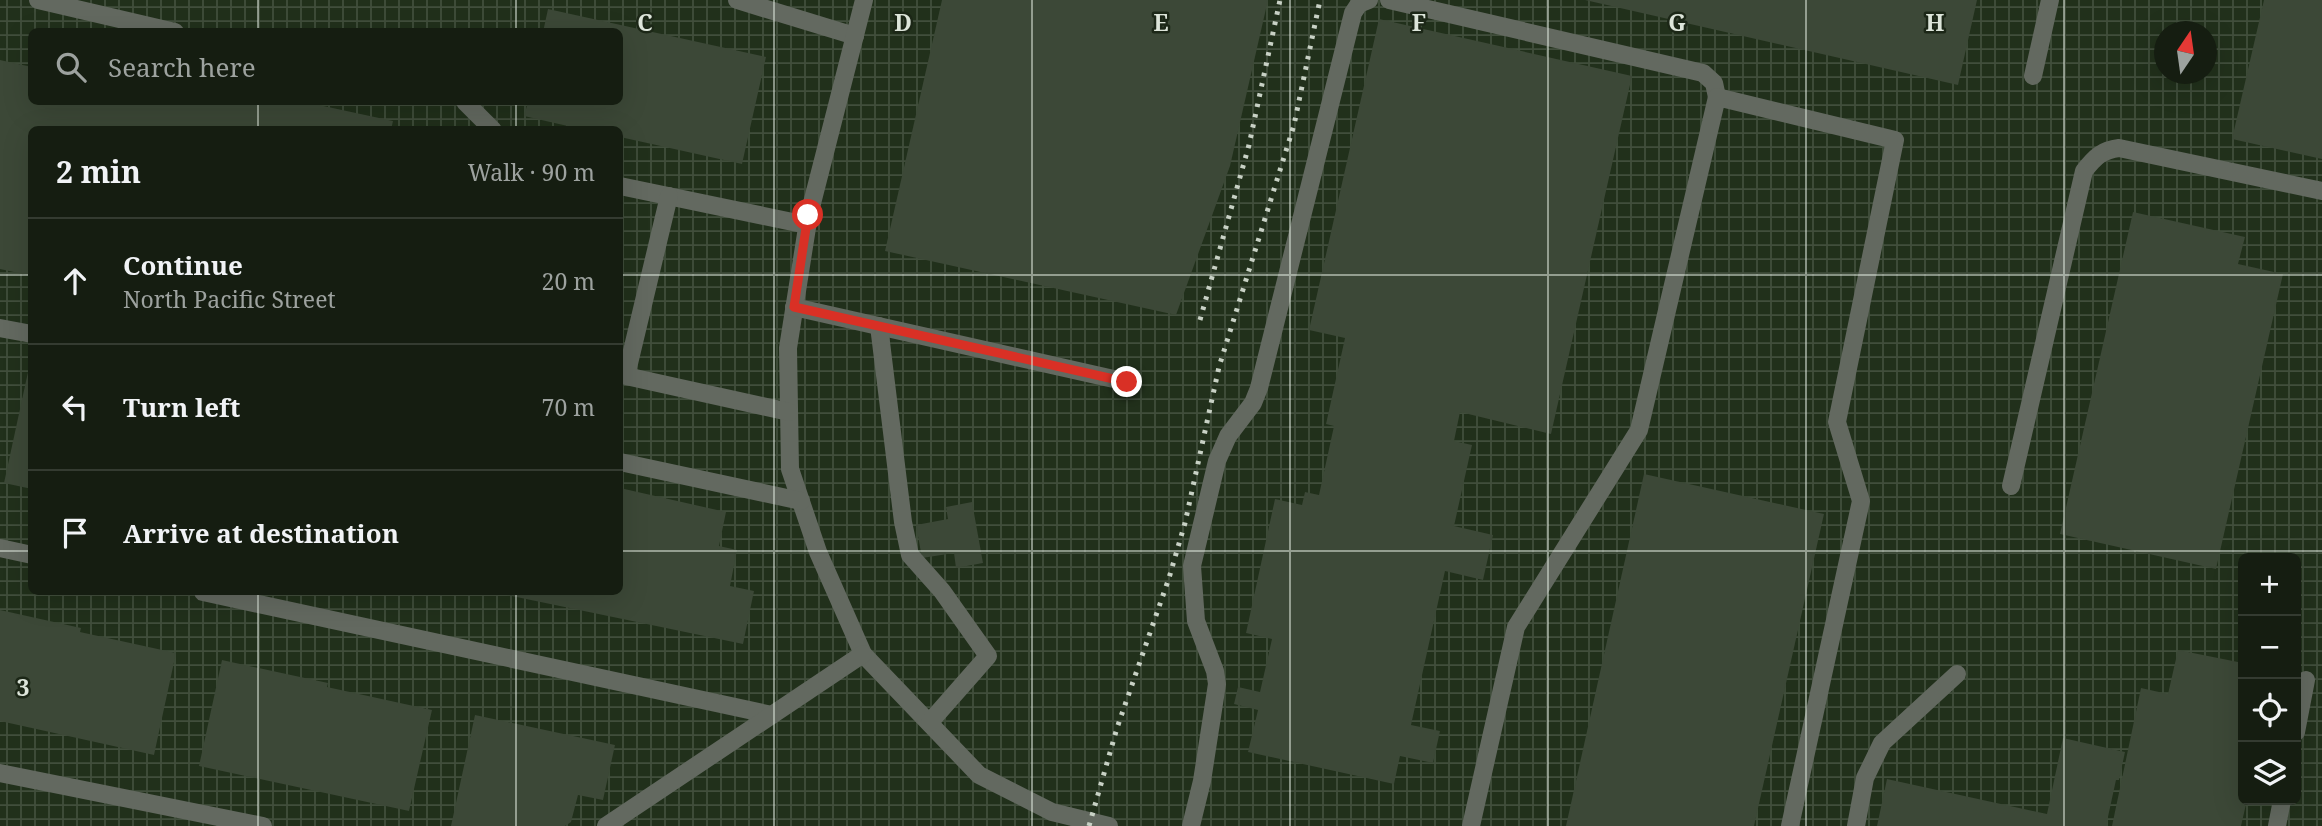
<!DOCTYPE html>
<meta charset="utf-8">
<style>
body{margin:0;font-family:"Noto Serif",serif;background:#1e261a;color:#f1f3f6}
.controls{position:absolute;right:21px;bottom:21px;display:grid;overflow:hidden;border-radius:10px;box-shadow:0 7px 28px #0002}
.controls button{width:63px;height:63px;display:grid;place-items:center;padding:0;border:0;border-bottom:2px solid #343b31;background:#151d11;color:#f1f3f6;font:35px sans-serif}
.compass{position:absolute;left:2154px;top:21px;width:63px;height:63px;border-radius:50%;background:#151d11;box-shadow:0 7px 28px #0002;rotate:13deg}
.stop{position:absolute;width:21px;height:21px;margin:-16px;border:5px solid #d93025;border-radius:50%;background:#fff}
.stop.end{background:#d93025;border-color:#fff;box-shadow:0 2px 7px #0008}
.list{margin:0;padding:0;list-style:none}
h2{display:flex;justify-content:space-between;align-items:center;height:91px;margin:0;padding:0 28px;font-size:30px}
h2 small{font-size:23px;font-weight:400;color:#9da29f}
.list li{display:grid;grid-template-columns:46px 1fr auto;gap:21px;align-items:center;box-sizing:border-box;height:126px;padding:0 28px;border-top:2px solid #343b31}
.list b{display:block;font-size:26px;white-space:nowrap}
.list p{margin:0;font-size:23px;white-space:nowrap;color:#9da29f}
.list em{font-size:23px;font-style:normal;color:#9da29f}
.icon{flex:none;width:38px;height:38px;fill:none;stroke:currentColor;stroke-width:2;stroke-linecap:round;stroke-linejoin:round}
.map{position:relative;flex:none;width:2322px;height:826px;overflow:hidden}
.search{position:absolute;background:#151d11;box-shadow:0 7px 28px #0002;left:28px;top:28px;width:595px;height:77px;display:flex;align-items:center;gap:18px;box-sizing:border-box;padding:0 24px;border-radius:10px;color:#9da29f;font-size:26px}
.panel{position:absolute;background:#151d11;box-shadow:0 7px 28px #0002;left:28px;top:126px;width:595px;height:469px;border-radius:10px}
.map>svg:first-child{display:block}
</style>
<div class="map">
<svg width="2322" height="826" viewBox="0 0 2322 826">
<defs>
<pattern id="industrial-grid" width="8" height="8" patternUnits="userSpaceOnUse" patternTransform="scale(1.75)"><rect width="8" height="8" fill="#21301b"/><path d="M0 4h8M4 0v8" fill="none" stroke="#414e3c"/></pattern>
</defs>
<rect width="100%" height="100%" fill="#1c2717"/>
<!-- industrial -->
<path fill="url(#industrial-grid)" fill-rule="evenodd" d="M0,0h2322v826h-2322zM32,32h588v70h-588zM2164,32h42v42h-42zM32,130h588v462h-588zM2243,558h53v242h-53z"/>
<!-- building -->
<g fill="#3c4837">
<polygon points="942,0 1268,0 1230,166 1176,315 885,251"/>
<polygon points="1585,0 1977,0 1958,85"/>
<polygon points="2264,0 2322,0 2322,159 2232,139"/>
<polygon points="548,9 766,57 742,164 620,137 620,130 585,130 524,116 528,102 620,102 620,32 543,32"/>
<polygon points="1379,19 1632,76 1551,434 1460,412 1454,441 1472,445 1454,526 1493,535 1483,580 1445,571 1411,725 1440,731 1433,763 1400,756 1394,784 1248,752 1258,710 1234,704 1238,687 1260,692 1272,639 1246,633 1275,499 1302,505 1305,492 1319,495 1334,426 1326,424 1345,338 1309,330"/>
<polygon points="0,60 32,67 32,102 305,102 393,121 391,130 32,130 32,276 0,269"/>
<polygon points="2133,212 2245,237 2238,264 2283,274 2216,569 2060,534"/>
<polygon points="32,370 32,489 4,483 28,372"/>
<polygon points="1644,474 1824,514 1754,826 1566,826"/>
<polygon points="620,488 726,512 719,546 737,550 730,586 754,591 743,644 497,593 620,592"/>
<polygon points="972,502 983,563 956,568 954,553 922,558 916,525 948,519 946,507"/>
<polygon points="0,610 81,628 80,632 176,653 154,755 0,721"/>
<polygon points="2178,650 2243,663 2243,696 2240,709 2243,710 2243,800 2247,800 2241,826 2112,826 2141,688 2168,694"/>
<polygon points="222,660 328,683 327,687 432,710 409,811 199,766"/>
<polygon points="475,715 615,745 603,800 578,795 571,822 565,826 451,826"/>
<polygon points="2063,738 2125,752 2119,780 2116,780 2106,826 1877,826 1887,779 2047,814"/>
</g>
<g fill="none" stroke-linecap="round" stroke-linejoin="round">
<!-- minor -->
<g stroke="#636960" stroke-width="18">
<polyline points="38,0 175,32"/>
<polyline points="737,0 855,36"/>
<polyline points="864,0 809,215 788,348 790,469 818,552 863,654 979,775 1052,812 1109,826"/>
<polyline points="1389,0 1703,73 1714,83 1717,97"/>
<polyline points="2033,76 2050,0"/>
<polyline points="465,102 493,130"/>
<polyline points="620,186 807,225"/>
<polyline points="669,196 626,376 789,412"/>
<polyline points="794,307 1127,382"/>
<polyline points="879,326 903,522 910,555 942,591 988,656 930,722"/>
<polyline points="0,328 32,334"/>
<polyline points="620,462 801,501"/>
<path d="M2011,486l73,-315c11,-14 18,-21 35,-23l203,43"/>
<polyline points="0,548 32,555"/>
<polyline points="203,592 772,715"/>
<polyline points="2296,732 2306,680"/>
<polyline points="0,773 263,826"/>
<polyline points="606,826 863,654"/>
<polyline points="1191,826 1202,781 1217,684 1215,671 1196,621 1192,566 1217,461 1228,436 1253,403 1259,388 1353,13 1359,4 1369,0"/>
<polyline points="1471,826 1516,627 1639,430 1717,97 1895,140 1837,422 1861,501 1790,826"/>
<polyline points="1856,826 1865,778 1882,743 1957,674"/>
<polyline points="2277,826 2282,800"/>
</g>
<!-- rail -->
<g stroke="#c8d1c5" stroke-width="5" stroke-dasharray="3.5 7" stroke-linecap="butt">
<polyline points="1200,320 1249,145 1280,0"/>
<polyline points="1089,826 1117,728 1169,578 1185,523 1219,367 1294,125 1320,0"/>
</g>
</g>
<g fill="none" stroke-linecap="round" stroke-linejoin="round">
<!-- route -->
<polyline stroke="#d93025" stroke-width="9" points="808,215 794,307 1127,382"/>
</g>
<!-- grid -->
<path fill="none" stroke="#dde5da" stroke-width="2" stroke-opacity="0.55" d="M258,0v32M516,0v32M774,0v826M1032,0v826M1290,0v826M1548,0v826M1806,0v826M2064,0v826M258,102v28M516,102v28M0,275h32M620,275h1702M0,551h32M620,551h1702M258,592v234M516,592v234"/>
<g font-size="23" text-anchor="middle" font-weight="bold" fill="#dde5da" stroke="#1c2717" stroke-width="5" stroke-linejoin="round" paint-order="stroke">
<text x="645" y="31">C</text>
<text x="903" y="31">D</text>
<text x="1161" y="31">E</text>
<text x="1419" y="31">F</text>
<text x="1677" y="31">G</text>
<text x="1935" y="31">H</text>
<text x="23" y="696">3</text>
</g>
</svg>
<div class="controls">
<button>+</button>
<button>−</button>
<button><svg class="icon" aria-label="locate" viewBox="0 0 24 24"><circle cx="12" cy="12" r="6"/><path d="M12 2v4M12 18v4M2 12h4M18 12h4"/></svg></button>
<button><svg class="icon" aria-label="layers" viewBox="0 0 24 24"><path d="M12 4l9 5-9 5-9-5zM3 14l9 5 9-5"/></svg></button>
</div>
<svg class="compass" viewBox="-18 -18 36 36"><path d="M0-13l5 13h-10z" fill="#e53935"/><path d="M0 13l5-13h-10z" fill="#9da29f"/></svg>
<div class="stop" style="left:808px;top:215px"></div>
<div class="stop end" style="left:1127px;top:382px"></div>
<div class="search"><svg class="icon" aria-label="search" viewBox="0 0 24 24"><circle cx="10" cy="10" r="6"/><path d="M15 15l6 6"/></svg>Search here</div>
<section class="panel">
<h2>2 min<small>Walk · 90 m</small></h2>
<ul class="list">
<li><svg class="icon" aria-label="ahead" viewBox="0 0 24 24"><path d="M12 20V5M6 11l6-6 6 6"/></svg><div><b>Continue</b><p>North Pacific Street</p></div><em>20 m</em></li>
<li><svg class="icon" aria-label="left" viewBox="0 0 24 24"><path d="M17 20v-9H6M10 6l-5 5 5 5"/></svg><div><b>Turn left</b></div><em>70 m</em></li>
<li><svg class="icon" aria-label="arrive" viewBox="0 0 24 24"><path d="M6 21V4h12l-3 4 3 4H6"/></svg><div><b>Arrive at destination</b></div></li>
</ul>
</section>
</div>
